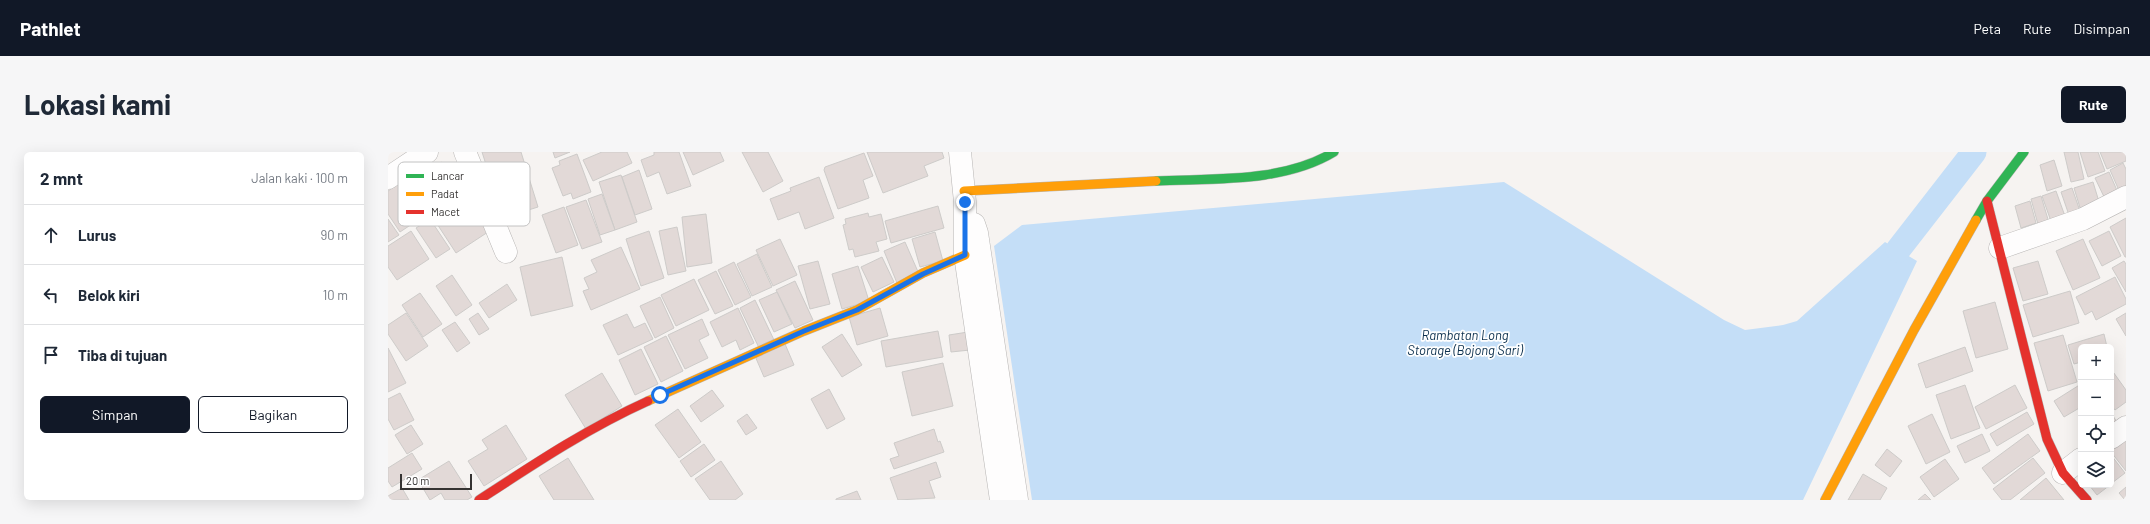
<!DOCTYPE html>
<html lang="id">
<meta charset="utf-8">
<style>
body{margin:0;font-family:Barlow,sans-serif;background:#f6f6f7;color:#1f2937}
.controls{position:absolute;right:12px;bottom:12px;display:grid;overflow:hidden;border-radius:6px;box-shadow:0 4px 16px #0002}
.controls button{width:36px;height:36px;display:grid;place-items:center;padding:0;border:0;border-bottom:1px solid #e0e1e3;background:#fff;color:#1f2937;font:20px sans-serif}
.scale{position:absolute;left:12px;bottom:10px;width:72px;box-sizing:border-box;padding-left:4px;border:2px solid #353332;border-top:0;font-size:11px;line-height:14px;white-space:nowrap;color:#353332;-webkit-text-stroke:3px #fff;paint-order:stroke}
.stop{position:absolute;width:12px;height:12px;margin:-9px;border:3px solid #1a73e8;border-radius:50%;background:#fff}
.stop.end{background:#1a73e8;border-color:#fff;box-shadow:0 1px 4px #0008}
.list{margin:0;padding:0;list-style:none}
h2{display:flex;justify-content:space-between;align-items:center;height:52px;margin:0;padding:0 16px;font-size:17px}
h2 small{font-size:13px;font-weight:400;color:#747a83}
.list li{display:grid;grid-template-columns:26px 1fr auto;gap:12px;align-items:center;box-sizing:border-box;height:60px;padding:0 16px;border-top:1px solid #e0e1e3}
.list b{display:block;font-size:15px;white-space:nowrap}
.list em{font-size:13px;font-style:normal;color:#747a83}
.actions{display:flex;gap:8px;padding:12px 16px}
.actions a{flex:1;padding:9px 0;border:1px solid #111827;border-radius:6px;text-align:center;font-size:14px;color:#111827}
.actions .main{background:#111827;color:#fff}
.icon{flex:none;width:22px;height:22px;fill:none;stroke:currentColor;stroke-width:2;stroke-linecap:round;stroke-linejoin:round}
.map{position:relative;flex:none;width:1738px;height:348px;overflow:hidden;border-radius:6px}
header{display:flex;align-items:center;gap:24px;box-sizing:border-box;height:56px;padding:0 20px;background:#111827;color:#fff}
header strong{font-size:19px}
nav{display:flex;gap:22px;margin-inline-start:auto;font-size:14px}
.intro{display:flex;align-items:center;justify-content:space-between;box-sizing:border-box;height:96px;padding:0 24px}
h1{margin:0;font-size:28px}
.button{padding:10px 18px;border-radius:6px;background:#111827;color:#fff;font-size:14px;font-weight:700}
main{display:flex;gap:24px;padding:0 24px}
aside{flex:1;background:#fff;border-radius:6px;box-shadow:0 4px 16px #0002}
.map>svg:first-child{display:block}
</style>
<header>
<strong>Pathlet</strong>
<nav><a>Peta</a><a>Rute</a><a>Disimpan</a></nav>
</header>
<div class="intro"><h1>Lokasi kami</h1><a class="button">Rute</a></div>
<main>
<aside>
<h2>2 mnt<small>Jalan kaki · 100 m</small></h2>
<ul class="list">
<li><svg class="icon" aria-label="ahead" viewBox="0 0 24 24"><path d="M12 20V5M6 11l6-6 6 6"/></svg><div><b>Lurus</b></div><em>90 m</em></li>
<li><svg class="icon" aria-label="left" viewBox="0 0 24 24"><path d="M17 20v-9H6M10 6l-5 5 5 5"/></svg><div><b>Belok kiri</b></div><em>10 m</em></li>
<li><svg class="icon" aria-label="arrive" viewBox="0 0 24 24"><path d="M6 21V4h12l-3 4 3 4H6"/></svg><div><b>Tiba di tujuan</b></div></li>
</ul>
<div class="actions"><a class="main">Simpan</a><a>Bagikan</a></div>
</aside>
<div class="map">
<svg width="1738" height="348" viewBox="0 0 1738 348">
<rect width="100%" height="100%" fill="#f6f3f1"/>
<!-- water -->
<polygon fill="#c4def7" points="1116,30 1336,168 1357,178 1395,173 1409,169 1497,90 1529,109 1415,348 644,348 606,94 634,73"/>
<g fill="none" stroke-linecap="round" stroke-linejoin="round">
<!-- canal -->
<polyline stroke="#c4def7" stroke-width="25" points="1510,98 1586,0"/>
</g>
<!-- building -->
<g fill="#e2d9d7" stroke="#cdcbc9">
<polygon points="94,0 133,0 150,55 115,66"/>
<polygon points="165,0 182,0 167,6"/>
<polygon points="214,0 239,0 244,11 205,29 195,8"/>
<polygon points="291,0 303,34 279,42 271,20 259,25 253,8 266,3 266,0"/>
<polygon points="295,0 332,0 336,9 305,23"/>
<polygon points="354,0 380,0 395,29 375,40"/>
<polygon points="479,0 554,0 556,6 536,14 540,24 495,41"/>
<polygon points="1676,0 1690,0 1696,27 1683,30"/>
<polygon points="1692,0 1710,0 1717,19 1700,25"/>
<polygon points="1712,0 1738,0 1738,9 1719,17"/>
<polygon points="476,1 485,24 475,28 481,46 450,57 436,18 437,15"/>
<polygon points="189,2 203,40 185,47 183,41 175,44 164,16 172,13 171,9"/>
<polygon points="1666,8 1674,34 1659,39 1652,13"/>
<polygon points="54,10 100,80 68,101 38,55 55,44 39,20"/>
<polygon points="1735,11 1738,17 1738,40 1733,43 1722,18"/>
<polygon points="251,18 264,57 247,63 234,25"/>
<polygon points="1721,20 1731,43 1718,49 1707,26"/>
<polygon points="233,23 249,70 227,78 211,30"/>
<polygon points="431,25 446,66 417,77 411,60 390,68 382,47 403,39 402,36"/>
<polygon points="14,30 36,64 12,80 0,62 0,39"/>
<polygon points="1705,30 1712,53 1693,59 1686,36"/>
<polygon points="1684,36 1693,62 1682,66 1673,40"/>
<polygon points="1668,39 1678,67 1664,72 1654,44"/>
<polygon points="214,42 227,78 212,83 200,47"/>
<polygon points="1653,44 1662,74 1651,76 1643,47"/>
<polygon points="198,48 214,90 194,97 178,55"/>
<polygon points="1642,49 1648,71 1633,76 1627,54"/>
<polygon points="550,54 556,76 503,91 497,69"/>
<polygon points="176,55 190,93 168,101 154,63"/>
<polygon points="480,61 481,65 493,62 499,87 488,90 491,99 467,105 465,97 461,98 455,73 458,72 457,67"/>
<polygon points="318,62 324,111 299,115 294,65"/>
<polygon points="1738,66 1738,105 1737,105 1722,75"/>
<polygon points="0,67 11,83 0,90"/>
<polygon points="42,67 62,97 48,106 28,76"/>
<polygon points="289,75 298,119 280,123 271,79"/>
<polygon points="23,79 41,107 9,128 0,115 0,94"/>
<polygon points="261,79 276,126 253,134 238,87"/>
<polygon points="1721,79 1733,104 1714,114 1701,89"/>
<polygon points="547,80 555,109 532,115 524,87"/>
<polygon points="392,87 409,123 385,134 368,98"/>
<polygon points="1695,87 1712,126 1685,138 1668,99"/>
<polygon points="517,90 531,122 509,131 496,99"/>
<polygon points="233,95 252,137 203,158 195,139 201,137 196,126 209,120 203,108"/>
<polygon points="369,102 384,135 364,144 349,112"/>
<polygon points="174,105 185,154 143,164 132,115"/>
<polygon points="494,105 506,130 485,140 473,115"/>
<polygon points="430,109 442,152 422,157 410,114"/>
<polygon points="1650,109 1660,142 1635,149 1625,116"/>
<polygon points="1736,109 1738,112 1738,140 1724,116"/>
<polygon points="346,110 363,145 347,153 330,118"/>
<polygon points="470,114 481,149 454,157 444,122"/>
<polygon points="328,119 345,154 327,162 310,128"/>
<polygon points="64,123 84,153 68,164 48,134"/>
<polygon points="1727,125 1738,147 1738,152 1708,168 1704,159 1697,163 1688,145"/>
<polygon points="306,127 321,158 288,174 273,143"/>
<polygon points="407,129 425,168 407,176 388,138"/>
<polygon points="119,132 129,148 101,166 91,151"/>
<polygon points="1682,139 1691,171 1645,185 1635,153"/>
<polygon points="389,140 404,172 386,180 371,148"/>
<polygon points="32,141 54,172 35,185 14,153"/>
<polygon points="272,145 286,176 267,186 252,154"/>
<polygon points="367,148 387,190 372,198 352,156"/>
<polygon points="1607,150 1620,197 1588,206 1575,159"/>
<polygon points="350,156 366,191 352,198 348,188 334,195 322,170"/>
<polygon points="492,156 500,184 469,193 461,165"/>
<polygon points="18,161 40,194 18,209 0,182 0,173"/>
<polygon points="90,161 101,177 91,183 81,167"/>
<polygon points="1738,161 1738,184 1728,167"/>
<polygon points="239,162 246,176 257,171 265,187 230,203 215,173"/>
<polygon points="314,167 321,183 311,188 320,206 297,217 280,183"/>
<polygon points="67,170 82,191 69,200 54,178"/>
<polygon points="550,179 555,205 498,215 493,189"/>
<polygon points="580,180 582,198 563,200 561,183"/>
<polygon points="454,182 474,213 454,225 434,195"/>
<polygon points="1716,182 1719,195 1693,195 1693,210 1686,212 1680,193"/>
<polygon points="1675,183 1689,230 1660,239 1646,191"/>
<polygon points="278,184 295,219 273,230 256,195"/>
<polygon points="397,192 406,213 376,225 367,204"/>
<polygon points="1577,195 1585,219 1538,236 1530,212"/>
<polygon points="0,196 18,231 0,240"/>
<polygon points="253,197 270,232 247,243 231,208"/>
<polygon points="555,211 565,254 524,264 514,220"/>
<polygon points="1723,217 1738,238 1738,250 1727,258 1723,253"/>
<polygon points="214,221 234,254 198,277 177,243"/>
<polygon points="1693,232 1693,255 1676,265 1666,249"/>
<polygon points="1577,233 1592,276 1563,287 1548,243"/>
<polygon points="1627,233 1639,256 1598,277 1587,255"/>
<polygon points="441,237 457,267 439,277 423,247"/>
<polygon points="324,238 336,254 313,270 302,254"/>
<polygon points="12,241 26,268 6,278 0,267 0,247"/>
<polygon points="290,257 313,290 291,306 267,273"/>
<polygon points="1639,260 1646,272 1609,294 1602,282"/>
<polygon points="1723,261 1729,270 1723,274"/>
<polygon points="359,262 369,276 358,283 349,269"/>
<polygon points="1544,262 1562,300 1538,312 1520,274"/>
<polygon points="23,273 35,292 19,302 7,283"/>
<polygon points="118,273 139,307 96,334 80,309 100,297 94,288"/>
<polygon points="546,277 550,290 552,289 556,300 506,317 502,307 511,304 506,291"/>
<polygon points="1594,282 1602,299 1577,311 1569,294"/>
<polygon points="1640,282 1652,299 1606,332 1594,316"/>
<polygon points="1738,283 1738,319 1723,300 1723,290"/>
<polygon points="316,292 327,308 303,325 292,309"/>
<polygon points="1499,297 1514,309 1502,325 1487,313"/>
<polygon points="24,301 34,317 4,335 0,329 0,316"/>
<polygon points="1723,303 1737,321 1724,331 1723,330"/>
<polygon points="180,306 206,348 166,348 151,324"/>
<polygon points="1645,306 1657,321 1622,348 1614,348 1605,337"/>
<polygon points="1557,307 1571,327 1546,345 1532,325"/>
<polygon points="61,309 84,345 79,348 57,348 53,341 42,348 30,328"/>
<polygon points="333,309 355,342 347,348 322,348 307,327"/>
<polygon points="548,310 553,325 541,329 547,346 510,348 502,326"/>
<polygon points="1475,322 1499,336 1492,348 1460,348"/>
<polygon points="1658,326 1676,348 1632,348"/>
<polygon points="1701,333 1722,333 1709,343"/>
<polygon points="1738,335 1738,348 1737,348 1731,341"/>
<polygon points="14,336 21,348 2,348 0,344"/>
<polygon points="469,339 473,348 448,348 448,347"/>
<polygon points="1537,342 1543,348 1530,348"/>
</g>
<g fill="none" stroke-linecap="round" stroke-linejoin="round">
<defs>
<g id="street">
<polyline points="77,0 118,100"/>
<polyline points="572,0 577,50 577,103 613,348"/>
<polyline points="0,26 39,0"/>
<polyline points="586,72 589,81 629,348"/>
<polyline points="1612,96 1695,67 1738,45"/>
<polyline points="1723,286 1738,275"/>
<polyline points="1675,321 1693,307"/>
</g>
<g id="fast">
<path d="M768,29c58,-3 127,2 178,-29"/>
<polyline points="1588,68 1599,49 1636,0"/>
</g>
<g id="slow">
<polyline points="576,39 768,29"/>
<polyline points="260,249 416,179 469,158 535,121 577,103"/>
<polyline points="1437,348 1526,178 1588,68"/>
</g>
<g id="jam">
<polyline points="1599,49 1659,287 1675,321 1699,348"/>
<path d="M91,348c55,-36 109,-72 169,-99"/>
</g>
</defs>
<!-- street casing -->
<use href="#street" stroke="#b7b5b4" stroke-width="23"/>
<!-- fast casing -->
<use href="#fast" stroke="#b7b5b4" stroke-width="10"/>
<!-- slow casing -->
<use href="#slow" stroke="#b7b5b4" stroke-width="10"/>
<!-- jam casing -->
<use href="#jam" stroke="#b7b5b4" stroke-width="10"/>
<!-- street -->
<use href="#street" stroke="#fefdfd" stroke-width="22"/>
<!-- fast -->
<use href="#fast" stroke="#30b455" stroke-width="9"/>
<!-- slow -->
<use href="#slow" stroke="#ff9f0a" stroke-width="9"/>
<!-- jam -->
<use href="#jam" stroke="#e5322d" stroke-width="9"/>
</g>
<g fill="none" stroke-linecap="round" stroke-linejoin="round">
<!-- route -->
<polyline stroke="#1a73e8" stroke-width="5" points="272,243 416,179 469,158 535,122 577,103 577,50"/>
</g>
<g text-anchor="middle" dominant-baseline="central" stroke-width="3.5" stroke-linejoin="round" paint-order="stroke">
<!-- water labels -->
<g font-size="13" font-style="italic" fill="#0c304e" stroke="#fff">
<text x="1077" y="183">Rambatan Long<tspan x="1077" dy="15">Storage (Bojong Sari)</tspan></text>
</g>
</g>
<!-- legend -->
<rect x="10" y="10" width="132" height="64" rx="6" fill="#fff" stroke="#c2c2c2" stroke-width="1"/>
<rect x="18" y="22" width="18" height="4" fill="#30b455"/>
<rect x="18" y="40" width="18" height="4" fill="#ff9f0a"/>
<rect x="18" y="58" width="18" height="4" fill="#e5322d"/>
<g font-size="11" fill="#353332">
<text x="43" y="28">Lancar</text>
<text x="43" y="46">Padat</text>
<text x="43" y="64">Macet</text>
</g>
</svg>
<div class="controls">
<button>+</button>
<button>−</button>
<button><svg class="icon" aria-label="locate" viewBox="0 0 24 24"><circle cx="12" cy="12" r="6"/><path d="M12 2v4M12 18v4M2 12h4M18 12h4"/></svg></button>
<button><svg class="icon" aria-label="layers" viewBox="0 0 24 24"><path d="M12 4l9 5-9 5-9-5zM3 14l9 5 9-5"/></svg></button>
</div>
<div class="scale">20 m</div>
<div class="stop" style="left:272px;top:243px"></div>
<div class="stop end" style="left:577px;top:50px"></div>
</div>
</main>
